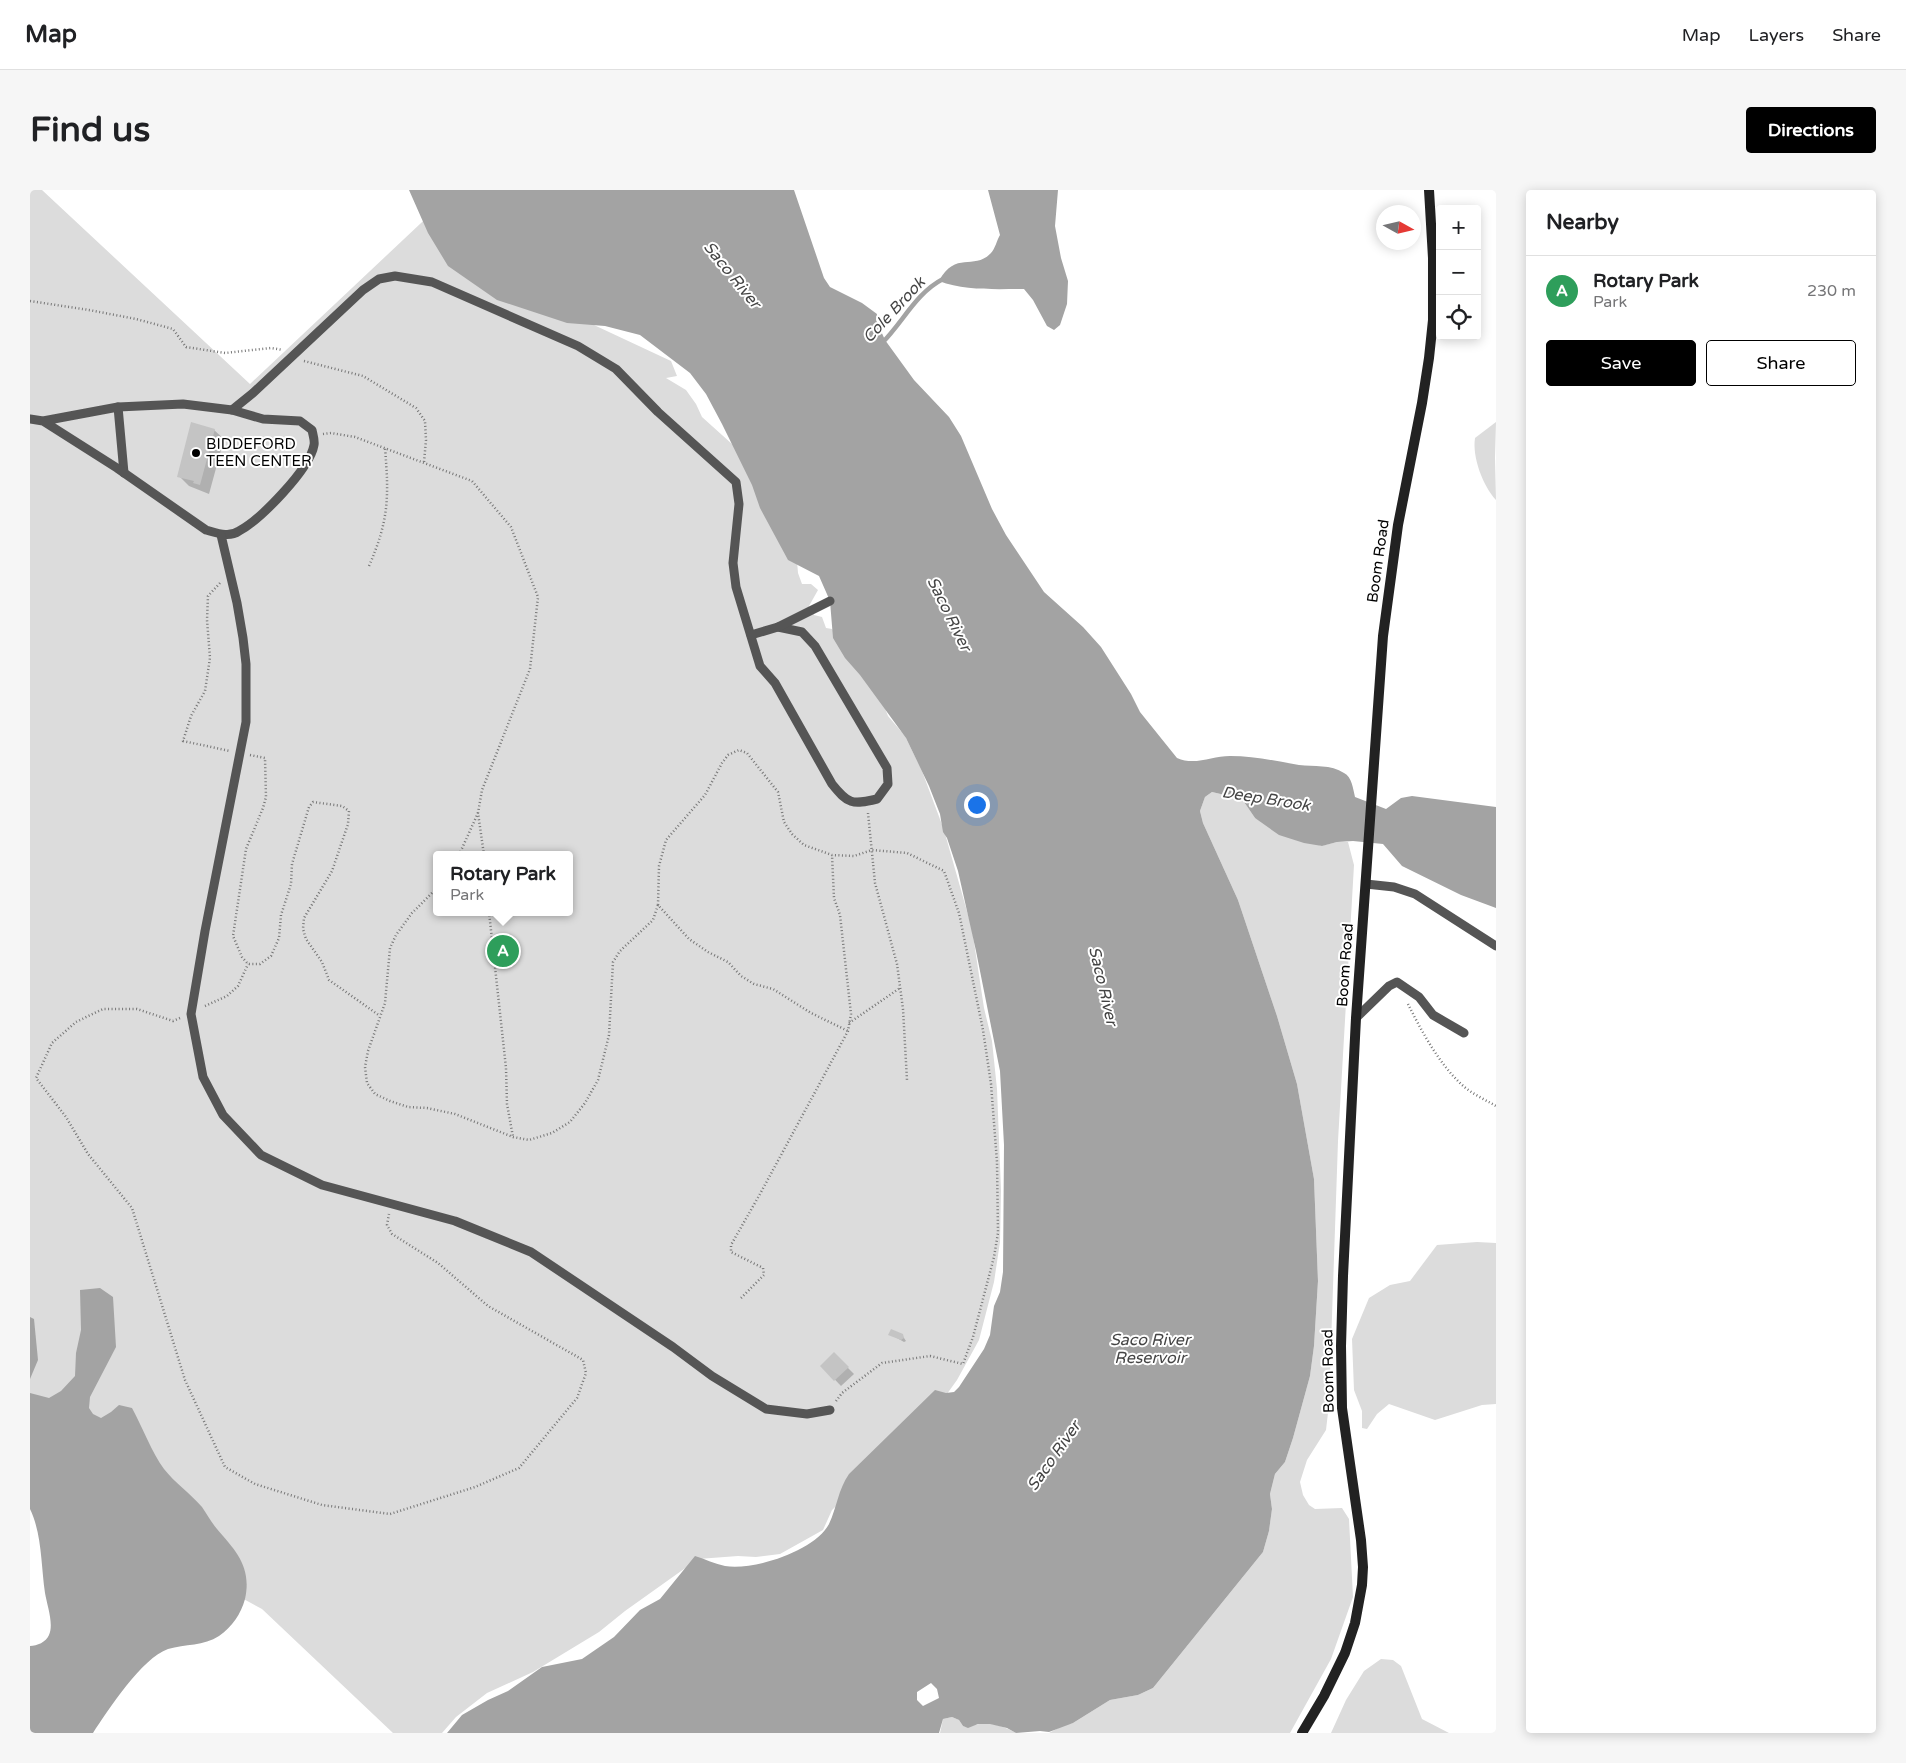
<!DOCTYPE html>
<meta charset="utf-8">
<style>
body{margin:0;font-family:"Varela Round",sans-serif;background:#f6f6f6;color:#202124}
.controls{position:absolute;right:15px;top:15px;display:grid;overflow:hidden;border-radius:5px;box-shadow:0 2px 12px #0003}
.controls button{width:45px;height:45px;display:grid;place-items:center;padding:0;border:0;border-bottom:1px solid #e0e0e0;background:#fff;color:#202124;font:25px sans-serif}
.compass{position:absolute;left:1346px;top:15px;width:45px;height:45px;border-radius:50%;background:#fff;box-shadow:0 2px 12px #0003;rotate:98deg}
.you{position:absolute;left:946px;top:614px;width:18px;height:18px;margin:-12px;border:4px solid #fff;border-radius:50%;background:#1a73e8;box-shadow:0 0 0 8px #1a73e833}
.badge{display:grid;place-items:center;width:32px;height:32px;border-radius:50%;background:#000;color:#fff;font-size:16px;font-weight:700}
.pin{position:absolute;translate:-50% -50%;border:2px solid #fff;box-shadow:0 1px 5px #0006}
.popup{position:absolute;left:403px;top:661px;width:140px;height:65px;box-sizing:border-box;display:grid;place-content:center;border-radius:5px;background:#fff;filter:drop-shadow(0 1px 4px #0005);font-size:16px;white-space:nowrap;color:#757577}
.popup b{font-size:19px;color:#202124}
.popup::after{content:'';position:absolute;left:50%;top:100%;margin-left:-10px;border:10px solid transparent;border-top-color:#fff}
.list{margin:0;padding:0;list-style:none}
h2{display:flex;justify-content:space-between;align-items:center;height:65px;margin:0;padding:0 20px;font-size:21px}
h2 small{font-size:16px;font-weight:400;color:#757577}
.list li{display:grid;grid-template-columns:32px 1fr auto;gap:15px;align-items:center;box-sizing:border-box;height:70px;padding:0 20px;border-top:1px solid #e0e0e0}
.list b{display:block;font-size:19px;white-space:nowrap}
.list p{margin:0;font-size:16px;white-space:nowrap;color:#757577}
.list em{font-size:16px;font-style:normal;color:#757577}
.actions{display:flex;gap:10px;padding:15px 20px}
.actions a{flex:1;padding:11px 0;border:1px solid #000;border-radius:5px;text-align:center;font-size:18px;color:#000}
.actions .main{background:#000;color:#fff}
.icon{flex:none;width:28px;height:28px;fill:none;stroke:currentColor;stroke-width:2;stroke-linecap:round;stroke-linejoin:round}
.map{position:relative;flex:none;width:1466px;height:1543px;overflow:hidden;border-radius:5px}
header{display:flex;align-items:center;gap:30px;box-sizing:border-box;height:70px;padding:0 25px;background:#fff;border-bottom:1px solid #e0e0e0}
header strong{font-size:24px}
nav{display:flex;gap:28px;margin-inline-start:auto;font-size:18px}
.intro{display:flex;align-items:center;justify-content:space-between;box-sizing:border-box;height:120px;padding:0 30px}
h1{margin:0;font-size:35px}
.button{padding:12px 22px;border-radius:5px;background:#000;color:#fff;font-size:18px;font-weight:700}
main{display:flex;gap:30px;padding:0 30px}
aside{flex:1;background:#fff;border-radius:5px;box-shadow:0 2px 12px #0003}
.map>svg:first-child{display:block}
</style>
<header>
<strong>Map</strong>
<nav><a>Map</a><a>Layers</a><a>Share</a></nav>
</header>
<div class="intro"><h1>Find us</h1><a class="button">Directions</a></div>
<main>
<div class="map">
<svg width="1466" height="1543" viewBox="0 0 1466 1543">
<rect width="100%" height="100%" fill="#fff"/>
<!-- green -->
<g fill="#dcdcdc" fill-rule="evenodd">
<path d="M0,0h12l208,194 188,-177 141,111 92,43 6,15 -11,2 20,12 10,14 6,13 40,36 55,108 1,12 4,11h9l7,6 -9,16 5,9 8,2 4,11 6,1 40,46 16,41 17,20 17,35 22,59 28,99 12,79 8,33 5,48 4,101 -1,52 -6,40 -15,58 -22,40 -23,32 -102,98 -9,20 -43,24 -24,3 -18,-1 -40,3 -73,52 -26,21 -66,40 -46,21 -31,24 -14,16h-49l-131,-124 -138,-75 -94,-84zM407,665h132v57h-132z"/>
<path d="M1466,232l-1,36 1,42c-13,-14 -24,-43 -21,-62z"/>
<polygon points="1182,602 1212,609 1225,628 1291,656 1307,652 1318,652 1324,675 1308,951 1299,1214 1296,1240 1277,1270 1270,1292 1273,1305 1279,1315 1285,1319 1312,1318 1319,1329 1323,1407 1301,1469 1260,1543 1019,1543 1034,1535 1043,1533 1080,1510 1108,1505 1123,1498 1233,1362 1239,1341 1242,1319 1240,1304 1245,1284 1255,1272 1263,1248 1280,1186 1284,1156 1288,1091 1284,989 1267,894 1247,826 1208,710 1173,633 1170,621 1175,607"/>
<polygon points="1447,1052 1466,1053 1466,1214 1452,1215 1405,1230 1359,1214 1347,1224 1337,1239 1332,1238 1332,1221 1324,1200 1322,1149 1339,1108 1360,1095 1380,1091 1407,1055"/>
<polygon points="1351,1469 1363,1470 1371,1476 1392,1529 1419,1543 1301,1543 1316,1510 1334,1481"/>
<path d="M922,1527l7,3 4,6c6,2 10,-1 16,-2 13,-2 26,3 37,9h-76l3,-14z"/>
</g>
<!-- water -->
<g fill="#a3a3a3" fill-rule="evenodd">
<path d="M379,0h385l30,88 6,9 32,16 15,11 -1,6 9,20 29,40 35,37 12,19 31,73 14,26 38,57 39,35 18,20 30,47 9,18 37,46c18,8 35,-2 53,-2 24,0 46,5 69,9 15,2 32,-1 45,8 8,4 9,16 11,24l31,12 15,-11 11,-2 84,11v101l-35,-13 -59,-29 -19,-22 -30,-3 -16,1 -15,4 -18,-3 -25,-8 -24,-17 -13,-19 -30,-7 -7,5 -5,14 3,12 35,77 39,116 20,68 17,95 4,102 -4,65 -4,30 -17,62 -8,24 -10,12 -5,20 2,15 -3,22 -6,21 -110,136 -15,7 -28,5 -37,23 -24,9 -9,-1 -24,2 -9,-5 -17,-4h-12l-10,4 -5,-2 -4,-6 -7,-3 -9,2 -4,14h-492l15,-18 26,-15 20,-9 34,-24 40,-8 32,-22 26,-27 20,-11 35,-43c10,3 20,8 30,10 28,5 90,-15 104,-42 8,-17 9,-34 20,-50l86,-84 11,3 8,-1 5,-5 25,-38 6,-14 4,-29 6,-14 3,-20 1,-127 -4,-74 -24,-120 -18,-80 -11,-33 -4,-6 -3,-18 -11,-28 -23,-48 -46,-63 -15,-17 -12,-20 -3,-37 -11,-25 -31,-16 -28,-52 -8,-23 -30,-61 -16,-30 -16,-21 -50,-38 -35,-9 -38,-3 -70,-23 -49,-34 -20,-33zM901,1493l6,6 2,9 -16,8 -6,-6v-8z"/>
<path d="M958,0h70l-3,36 6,32 7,23 -1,23 -7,21 -6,5 -7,-4 -14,-26 -9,-11c-28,0 -59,2 -85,-8 17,-31 35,-10 52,-28 4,-4 6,-13 9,-18z"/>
<path d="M70,1098l13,9 3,50 -26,50 -1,11 4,6 8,4 10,-6 8,-7 13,3c10,18 20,45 32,61 11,14 26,24 38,38 5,7 9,15 15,22 19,22 35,38 28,70 -4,15 -13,28 -26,37 -15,10 -34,8 -51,13 -26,9 -60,61 -75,84h-63v-87c7,0 16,-4 19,-11 5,-11 -2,-30 -4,-42 -4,-28 -3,-59 -15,-84v-116l19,5 12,-7 14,-15 1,-23 5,-23 -1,-40z"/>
<polygon points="0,1127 4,1129 8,1170 0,1189"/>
</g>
<!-- shadow -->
<g fill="#0003">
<polygon points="184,240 194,249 179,304 159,296 149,286"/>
<polygon points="860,1144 872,1145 876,1151 874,1152"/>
<polygon points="804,1164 824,1184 811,1196 792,1176"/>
</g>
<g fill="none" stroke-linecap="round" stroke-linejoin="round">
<!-- stream -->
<path stroke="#a3a3a3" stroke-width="4.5" d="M852,153c21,-21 34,-50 61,-64"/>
</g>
<!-- building -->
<g fill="#c4c4c4">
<polygon points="161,232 185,239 170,295 163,293 164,291 147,287"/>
<polygon points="861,1139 873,1144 874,1148 871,1150 858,1145"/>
<polygon points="804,1162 819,1177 804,1191 790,1176"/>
</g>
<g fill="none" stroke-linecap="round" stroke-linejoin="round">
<!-- path -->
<g stroke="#777" stroke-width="2.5" stroke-dasharray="1 2.5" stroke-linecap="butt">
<polyline points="0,111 59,120 106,129 143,139 156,157 195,163 241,158 253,160"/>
<polyline points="274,171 333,186 386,218 395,231 396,250 394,272"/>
<polyline points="293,244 301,243 325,247 442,291 481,337 508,407 500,479 452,600 448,623 454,665"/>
<path d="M339,376c20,-46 20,-69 16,-118"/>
<polyline points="190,393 178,406 177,430 180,468 175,501 161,526 153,551 200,561"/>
<polyline points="220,565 235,568 236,607 233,618 216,659 203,746 212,767 218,774 230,774 241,766 249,748 251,725 261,694 262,674 279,617 283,612 312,616 319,621 318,634 302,681 274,728 273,739 276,749 292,772 299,790 350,826"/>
<polyline points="838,623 845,693 867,774 873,819 877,890"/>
<polyline points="429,665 448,623"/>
<polyline points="407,698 382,723 366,745 360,758 355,813 338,861 335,877 337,893 345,904 360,911 378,917 397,918 425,924 483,947 499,950 522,943 540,932 555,913 568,890 579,845 583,772 590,761 623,730 628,715"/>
<polyline points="459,722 476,878 477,914 483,947"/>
<path d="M1378,814c13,26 30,58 52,79 10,10 24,16 36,23"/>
<polyline points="175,816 197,806 208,796 218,774"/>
<polyline points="150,828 143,831 107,819 73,819 46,832 22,853 6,888 36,927 58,964 102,1018 155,1190 195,1277 225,1294 292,1315 360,1324 445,1297 489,1278 547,1208 556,1183 553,1170 458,1116 408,1073 362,1044 357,1035 359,1024"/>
<polyline points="819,833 870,798"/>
<polyline points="711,1108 734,1085 733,1078 701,1062 701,1055 730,1004 818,841 821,824 810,725 804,708 802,665"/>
<polyline points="806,1211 812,1203 852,1173 900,1166 933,1174 943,1147 964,1067 968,1043 967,972 961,894 953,840 929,723 914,681 877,663 842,660 824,666 802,665 774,655 762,644 754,632 748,602 717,563 709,560 698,565 692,573 675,605 636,650 629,676 628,715 659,749 678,762 698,772 711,786 724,794 743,799 781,823 818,841"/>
</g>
<!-- lane -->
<g stroke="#555" stroke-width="9">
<polyline points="88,217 94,283"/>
<path d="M202,220l21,-17 110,-103 16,-11 16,-3 37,6 146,64 38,23 42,43 78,70 3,22 -6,59 3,24 24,79 15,17 57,101c16,20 20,21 45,15l11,-15 -1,-16 -72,-122 -13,-14 -24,-5"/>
<path d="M0,229l13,2 75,-14 65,-3 49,6 31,9 37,2 12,9c1,5 3,11 2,15 -4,24 -54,75 -75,86 -10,7 -22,2 -33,-1l-89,-62 -74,-47"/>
<polyline points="191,345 207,413 213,448 216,474 216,532 175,741 161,824 173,887 193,925 231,965 292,995 425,1031 501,1062 643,1157 682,1186 736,1219 777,1224 800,1220"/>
<polyline points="721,445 748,437 800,411"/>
<polyline points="1336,694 1364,697 1385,704 1466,756"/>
<polyline points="1326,828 1359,796 1367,792 1389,807 1403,825 1434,843"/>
</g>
<!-- secondary -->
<polyline stroke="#222" stroke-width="10" points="1272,1543 1294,1506 1315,1463 1325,1433 1332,1395 1333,1377 1331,1350 1312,1218 1311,1156 1313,1086 1326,828 1353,446 1368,335 1392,213 1399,168 1403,130 1403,68 1399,0"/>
</g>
<!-- markers -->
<circle fill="#000" stroke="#fff" stroke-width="2" cx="166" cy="263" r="5"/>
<g text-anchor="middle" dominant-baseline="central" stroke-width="4" stroke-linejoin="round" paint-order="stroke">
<!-- poi labels -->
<g font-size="15" fill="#000" stroke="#fff" text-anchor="start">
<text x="176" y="254">BIDDEFORD<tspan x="176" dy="17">TEEN CENTER</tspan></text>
</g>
<!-- street labels -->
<g font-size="15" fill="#000" stroke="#fff">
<text transform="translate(1348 371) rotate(-82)">Boom Road</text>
<text transform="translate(1315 775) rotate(-86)">Boom Road</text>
<text transform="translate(1298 1181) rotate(-91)">Boom Road</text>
</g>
<!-- water labels -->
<g font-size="16" font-style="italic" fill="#444" stroke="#fff">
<text transform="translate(702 85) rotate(51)">Saco River</text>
<text transform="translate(864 120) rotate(-47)">Cole Brook</text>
<text transform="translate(919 424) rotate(64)">Saco River</text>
<text transform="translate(1236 609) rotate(9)">Deep Brook</text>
<text transform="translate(1073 796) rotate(77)">Saco River</text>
<text x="1120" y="1150">Saco River<tspan x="1120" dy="18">Reservoir</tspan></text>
<text transform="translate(1024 1266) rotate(-55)">Saco River</text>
</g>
</g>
</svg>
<div class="controls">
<button>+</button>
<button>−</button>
<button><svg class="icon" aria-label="locate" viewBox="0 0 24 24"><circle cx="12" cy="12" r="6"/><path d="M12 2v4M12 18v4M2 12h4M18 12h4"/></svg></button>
</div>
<svg class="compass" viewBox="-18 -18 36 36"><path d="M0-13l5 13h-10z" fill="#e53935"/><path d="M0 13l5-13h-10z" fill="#757577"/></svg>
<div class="you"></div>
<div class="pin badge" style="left:473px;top:761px;background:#2e9e5b">A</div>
<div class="popup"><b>Rotary Park</b>Park</div>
</div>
<aside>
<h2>Nearby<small></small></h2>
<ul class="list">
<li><span class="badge" style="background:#2e9e5b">A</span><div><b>Rotary Park</b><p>Park</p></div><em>230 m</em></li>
</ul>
<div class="actions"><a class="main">Save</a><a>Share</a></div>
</aside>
</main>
